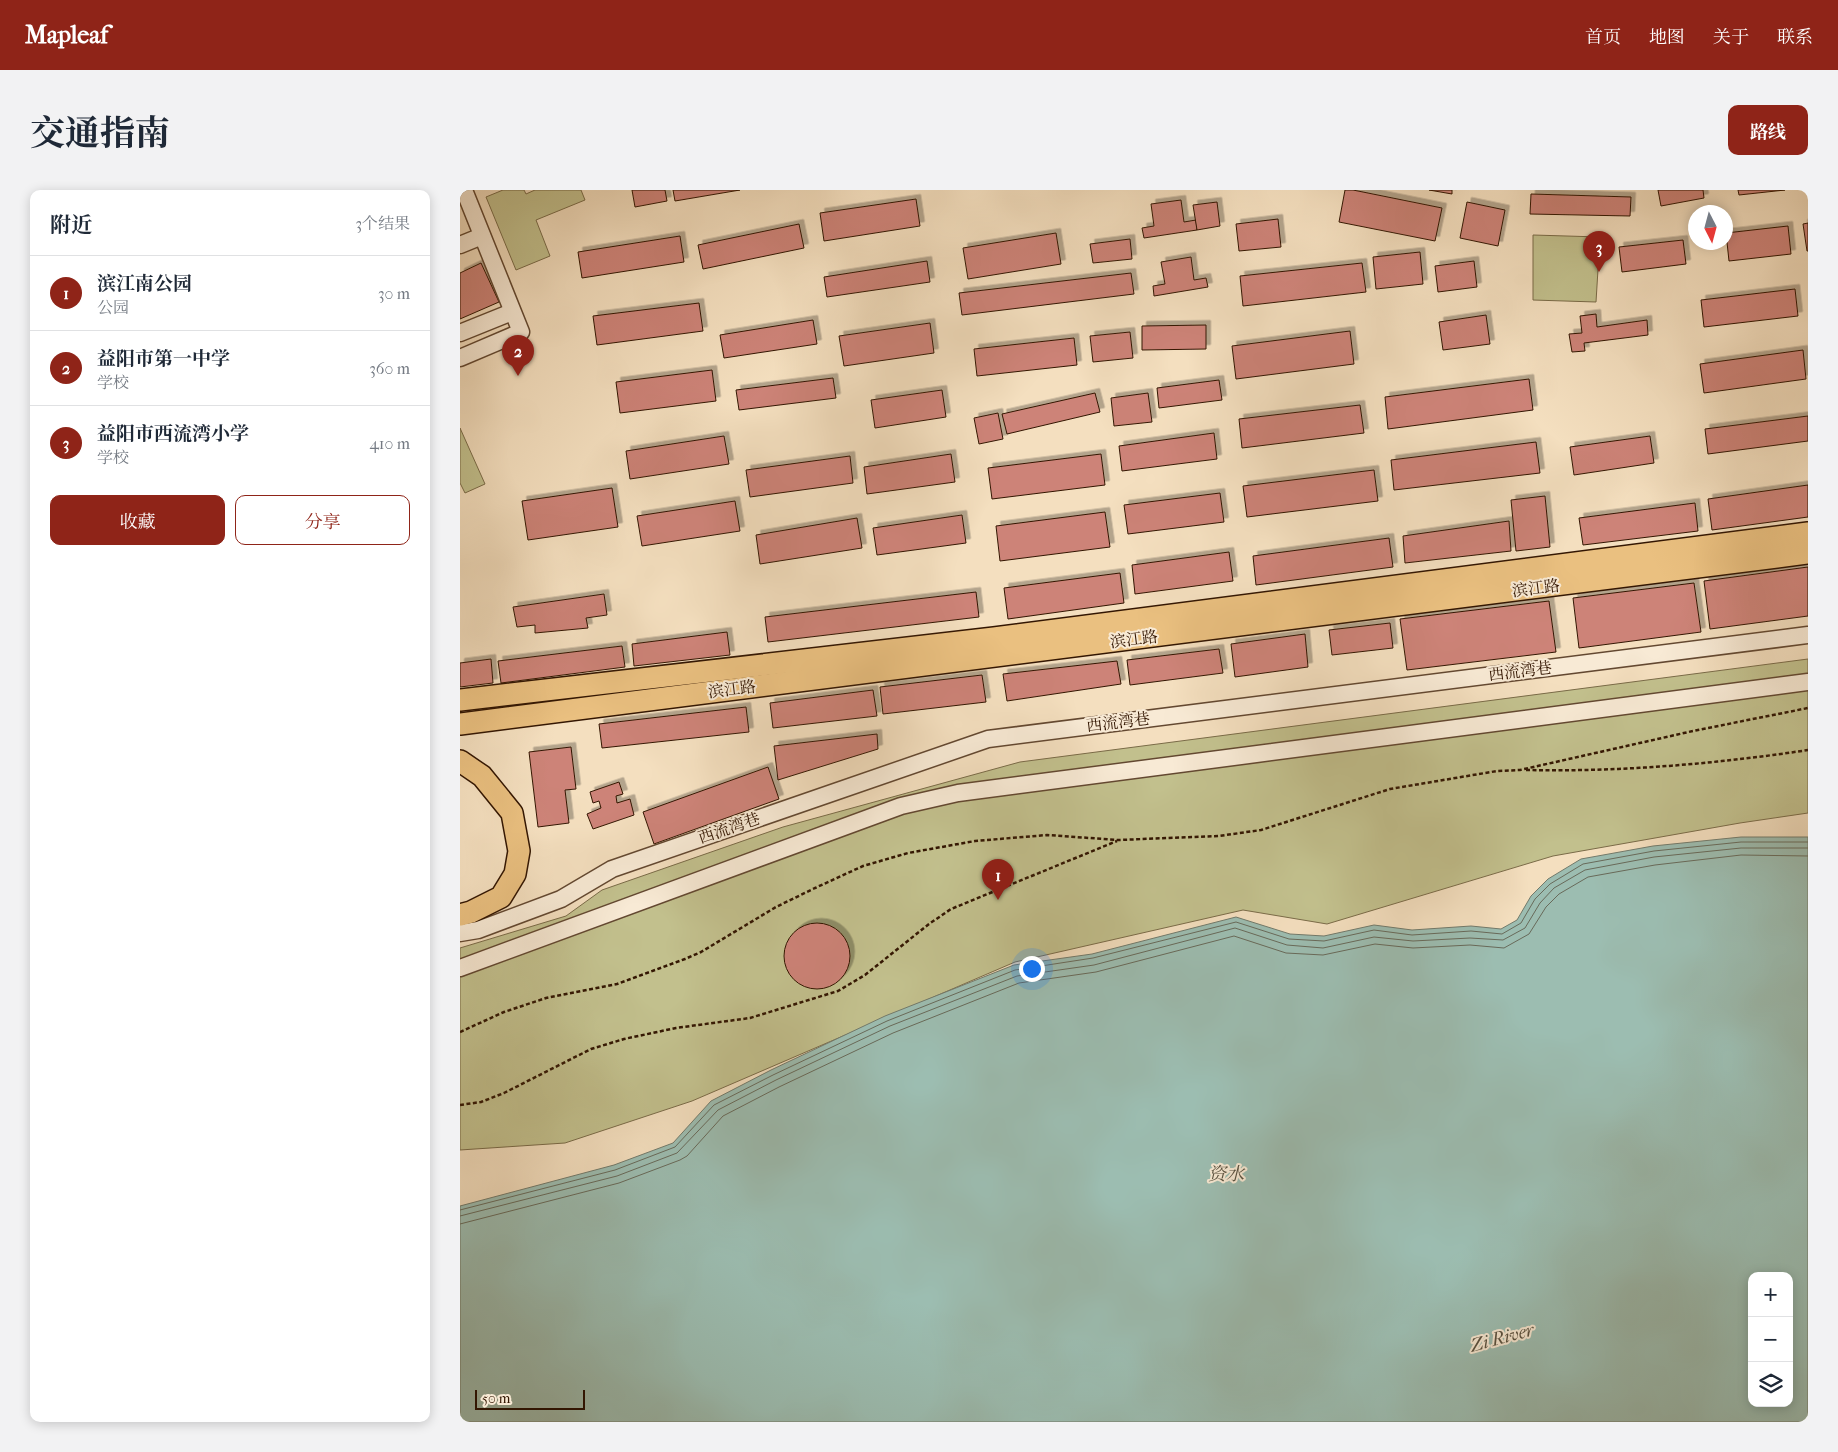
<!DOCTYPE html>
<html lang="zh">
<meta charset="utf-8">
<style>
body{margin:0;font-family:"IM FELL French Canon","Noto Serif SC",serif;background:#f2f2f3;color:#1f2937}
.controls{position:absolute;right:15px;bottom:15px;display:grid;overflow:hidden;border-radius:10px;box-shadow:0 2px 12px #0003}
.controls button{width:45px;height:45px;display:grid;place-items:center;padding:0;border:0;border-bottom:1px solid #e0e1e3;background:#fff;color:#1f2937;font:25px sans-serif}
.compass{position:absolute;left:1228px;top:15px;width:45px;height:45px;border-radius:50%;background:#fff;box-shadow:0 2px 12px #0003;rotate:174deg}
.scale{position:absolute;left:15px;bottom:12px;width:110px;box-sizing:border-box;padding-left:5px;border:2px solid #331602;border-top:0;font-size:14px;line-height:18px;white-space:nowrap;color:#331602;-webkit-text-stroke:4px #f8ead5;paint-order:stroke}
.you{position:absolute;left:571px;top:778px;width:18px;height:18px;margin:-12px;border:4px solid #fff;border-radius:50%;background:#1a73e8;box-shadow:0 0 0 8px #1a73e833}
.badge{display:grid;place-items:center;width:32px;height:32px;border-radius:50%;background:#8f2418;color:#fff;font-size:16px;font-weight:700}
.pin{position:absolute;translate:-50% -41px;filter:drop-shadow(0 1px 2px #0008)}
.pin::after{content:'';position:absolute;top:26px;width:18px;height:15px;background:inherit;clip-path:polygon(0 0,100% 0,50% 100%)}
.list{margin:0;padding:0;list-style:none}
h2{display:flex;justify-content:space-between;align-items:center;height:65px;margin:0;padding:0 20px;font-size:21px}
h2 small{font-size:16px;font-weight:400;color:#747a83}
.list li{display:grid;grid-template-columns:32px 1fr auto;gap:15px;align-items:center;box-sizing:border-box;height:75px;padding:0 20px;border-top:1px solid #e0e1e3}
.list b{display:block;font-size:19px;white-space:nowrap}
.list p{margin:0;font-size:16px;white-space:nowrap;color:#747a83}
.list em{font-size:16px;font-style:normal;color:#747a83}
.actions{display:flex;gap:10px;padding:15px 20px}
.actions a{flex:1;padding:11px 0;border:1px solid #8f2418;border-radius:10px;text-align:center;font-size:18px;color:#8f2418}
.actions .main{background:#8f2418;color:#fff}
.icon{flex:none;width:28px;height:28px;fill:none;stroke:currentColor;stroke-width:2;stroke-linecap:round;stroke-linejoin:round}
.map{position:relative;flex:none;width:1348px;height:1232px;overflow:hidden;border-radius:10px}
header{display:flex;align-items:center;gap:30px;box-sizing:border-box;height:70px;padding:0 25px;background:#8f2418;color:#fff}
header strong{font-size:24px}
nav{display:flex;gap:28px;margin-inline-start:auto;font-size:18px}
.intro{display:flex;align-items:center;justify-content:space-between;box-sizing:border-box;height:120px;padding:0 30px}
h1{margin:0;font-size:35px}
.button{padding:12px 22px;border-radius:10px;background:#8f2418;color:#fff;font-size:18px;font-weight:700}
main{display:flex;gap:30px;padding:0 30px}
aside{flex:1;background:#fff;border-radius:10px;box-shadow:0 2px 12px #0003}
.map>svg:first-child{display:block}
</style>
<header>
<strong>Mapleaf</strong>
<nav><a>首页</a><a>地图</a><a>关于</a><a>联系</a></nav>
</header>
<div class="intro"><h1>交通指南</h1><a class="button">路线</a></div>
<main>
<aside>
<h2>附近<small>3个结果</small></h2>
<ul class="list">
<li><span class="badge">1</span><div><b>滨江南公园</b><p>公园</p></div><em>30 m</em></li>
<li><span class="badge">2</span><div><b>益阳市第一中学</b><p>学校</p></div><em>360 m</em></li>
<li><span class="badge">3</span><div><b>益阳市西流湾小学</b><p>学校</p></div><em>410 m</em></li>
</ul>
<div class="actions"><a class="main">收藏</a><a>分享</a></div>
</aside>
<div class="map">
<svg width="1348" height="1232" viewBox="0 0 1348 1232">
<defs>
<filter id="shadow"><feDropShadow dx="4.5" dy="-4.5" stdDeviation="0" flood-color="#0004"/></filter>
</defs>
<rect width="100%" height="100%" fill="#f4dfbf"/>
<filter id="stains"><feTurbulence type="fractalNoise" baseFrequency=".004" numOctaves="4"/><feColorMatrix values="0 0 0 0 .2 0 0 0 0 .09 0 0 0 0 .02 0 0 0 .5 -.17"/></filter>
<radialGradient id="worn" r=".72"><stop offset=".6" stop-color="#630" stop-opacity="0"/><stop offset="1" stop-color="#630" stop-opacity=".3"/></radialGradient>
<!-- green -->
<g fill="#c2c08d" stroke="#7a6b48">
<polygon points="43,0 64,0 66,4 75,0 121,0 125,10 76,30 90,66 56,80 26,7"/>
<polygon points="1073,45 1140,47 1136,112 1073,110"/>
<polygon points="0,238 25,294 5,303 0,293"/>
<polygon points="1348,469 1348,623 1280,633 1093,666 867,734 783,720 555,772 232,911 105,953 0,960 0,758 106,726 142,700 323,637 560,572"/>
</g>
<!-- water -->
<path fill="#9cbdb1" stroke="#727a6b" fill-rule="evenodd" d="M1281,647h67v585h-1348v-216l154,-41 59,-22 38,-42 60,-31 114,-54 129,-51 78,-11 144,-37 54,17 34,2 50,-11 38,5 59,-4 30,3 16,-9 14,-24 17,-17 33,-20 72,-13zM1292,1086h37v127h-37z"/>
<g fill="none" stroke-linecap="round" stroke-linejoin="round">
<!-- shore -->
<g stroke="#686a5a" stroke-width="1">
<polyline points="0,1020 155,980 215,957 254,915 313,885 427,831 555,780 633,768 776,732 829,749 864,751 914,740 952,745 1011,741 1042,744 1061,733 1075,709 1090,694 1123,674 1194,661 1281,652 1348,652"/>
<polyline points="0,1026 157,986 217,963 258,920 316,890 430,836 557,786 634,775 775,738 827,755 863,758 914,747 953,751 1010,748 1043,750 1065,738 1080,713 1094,698 1125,680 1194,667 1281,658 1348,658"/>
<polyline points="0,1034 159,993 220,970 227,966 263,926 319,897 433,843 559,793 636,782 774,746 826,763 863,765 915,754 953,758 1010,755 1044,758 1069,744 1086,717 1099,704 1128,687 1195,675 1281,665 1348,666"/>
</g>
</g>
<!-- building -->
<g fill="#cd8378" stroke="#331602" filter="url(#shadow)">
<polygon points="172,0 205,0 207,11 175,17"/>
<polygon points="213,0 280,0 215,11"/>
<polygon points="885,0 893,0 982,18 975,51 879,32"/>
<polygon points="969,0 992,0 992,4"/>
<polygon points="1198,0 1243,0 1244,8 1201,16"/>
<polygon points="1278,0 1325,0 1279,5"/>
<polygon points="1071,4 1171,7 1170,26 1070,24"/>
<polygon points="456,9 460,36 364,51 360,23"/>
<polygon points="721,10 724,32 736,30 737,40 684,48 682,38 694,36 691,14"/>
<polygon points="757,12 760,36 737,40 733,15"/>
<polygon points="1007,12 1045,20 1038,56 1000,48"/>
<polygon points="818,29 821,57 779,61 776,34"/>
<polygon points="1348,33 1348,61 1347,61 1343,34"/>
<polygon points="339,34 344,58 243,79 238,55"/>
<polygon points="1328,36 1331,64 1269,71 1266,43"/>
<polygon points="596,43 601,74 508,89 503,58"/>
<polygon points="220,46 224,72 122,88 118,62"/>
<polygon points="670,49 672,69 633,73 630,54"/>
<polygon points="1223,50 1226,74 1162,82 1159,57"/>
<polygon points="960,62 963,94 916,99 913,67"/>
<polygon points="731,67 734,90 746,88 748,97 694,106 693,96 705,94 701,72"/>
<polygon points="467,71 470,92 367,107 364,87"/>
<polygon points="1014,71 1017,97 978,102 975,76"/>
<polygon points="21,73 39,112 0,129 0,83"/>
<polygon points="902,73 906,102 783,116 780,86"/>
<polygon points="671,83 674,104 502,125 499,103"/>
<polygon points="1335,99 1338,126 1244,137 1241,110"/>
<polygon points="239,113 243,141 137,155 133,126"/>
<polygon points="1136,124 1137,137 1187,130 1188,145 1124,153 1125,161 1112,162 1109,144 1122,143 1120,126"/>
<polygon points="1026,125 1030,154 983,160 979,132"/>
<polygon points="353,130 357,154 264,168 260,145"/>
<polygon points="470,133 474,163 384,176 379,146"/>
<polygon points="746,135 746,159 682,160 682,136"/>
<polygon points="890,141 894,174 776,189 772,156"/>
<polygon points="670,142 673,168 633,172 630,146"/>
<polygon points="614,148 617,175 517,186 514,159"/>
<polygon points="1343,160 1346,189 1244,203 1240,174"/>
<polygon points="252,180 256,211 160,223 156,192"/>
<polygon points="373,188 376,208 279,220 276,200"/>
<polygon points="1069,189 1073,220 928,239 925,207"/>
<polygon points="759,190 762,210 699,218 697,198"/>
<polygon points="482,200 486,227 415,238 411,210"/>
<polygon points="635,203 640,222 547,244 542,224"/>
<polygon points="688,203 692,232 654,236 651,208"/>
<polygon points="900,215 904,243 782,258 779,229"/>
<polygon points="538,223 543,249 519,254 514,228"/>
<polygon points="1348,226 1348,251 1248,264 1245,239"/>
<polygon points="754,243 757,269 662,281 659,256"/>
<polygon points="264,246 269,274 170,289 166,261"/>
<polygon points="1190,246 1194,273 1114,285 1110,257"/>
<polygon points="1076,252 1080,283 934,300 931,270"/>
<polygon points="491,264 495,292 407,304 404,277"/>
<polygon points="641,264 645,295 532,309 528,278"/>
<polygon points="390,266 393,293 290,307 286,280"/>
<polygon points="914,280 918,311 787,327 783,296"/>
<polygon points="1348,295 1348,327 1252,340 1248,309"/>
<polygon points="152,298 158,337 68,350 62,311"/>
<polygon points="760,303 764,332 668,344 664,315"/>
<polygon points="1085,306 1090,357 1056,361 1051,310"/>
<polygon points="275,311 280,341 182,356 177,326"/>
<polygon points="1235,313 1238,341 1123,355 1119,328"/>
<polygon points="645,322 650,357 540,371 536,336"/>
<polygon points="502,325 506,353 417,365 413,338"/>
<polygon points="397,328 402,358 300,374 296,345"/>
<polygon points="1049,331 1051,361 945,373 943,346"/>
<polygon points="929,348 933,377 796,395 793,366"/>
<polygon points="769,362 773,391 675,404 672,375"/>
<polygon points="1348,377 1348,426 1250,439 1244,391"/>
<polygon points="660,383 664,413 548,429 544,398"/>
<polygon points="1234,393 1241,442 1119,458 1113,408"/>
<polygon points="516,402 519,427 308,452 305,427"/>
<polygon points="144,404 147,425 126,428 128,438 75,443 75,435 57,437 53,417"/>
<polygon points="1089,411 1096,462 947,480 940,429"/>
<polygon points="930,433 933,458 872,465 869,440"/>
<polygon points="267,442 270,465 174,476 172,454"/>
<polygon points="845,444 848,477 775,487 771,454"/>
<polygon points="162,456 165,477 41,493 38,471"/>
<polygon points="759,459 763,483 670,495 667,470"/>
<polygon points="31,469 33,493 0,497 0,473"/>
<polygon points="657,471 661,494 547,511 543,484"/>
<polygon points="522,485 526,512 423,524 420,497"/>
<polygon points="413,500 417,526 313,538 310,513"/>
<polygon points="286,517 289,542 142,558 139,534"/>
<polygon points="417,544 418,559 318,590 314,556"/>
<polygon points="111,557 116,599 105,600 109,633 78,637 69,562"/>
<polygon points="308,577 319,609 194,654 183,622"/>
<polygon points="159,592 163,604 156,606 157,613 170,609 174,625 133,639 127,624 141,618 139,611 133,613 130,602"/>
<circle cx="357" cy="766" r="33"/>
</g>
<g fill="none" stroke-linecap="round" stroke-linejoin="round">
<defs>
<g id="minor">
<polyline points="0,55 22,46"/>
<polyline points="0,143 52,122"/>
<polyline points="0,168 61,142 4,0"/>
<polyline points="0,743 18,740 101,709 152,679 528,549 1348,445"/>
<polyline points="0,778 441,616 498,603 1348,492"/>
</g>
<g id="major">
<polyline points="0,510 534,448 1348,343"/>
<polyline points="0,534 1348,363"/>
<polyline points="0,571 22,586 52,623 59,661 55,684 41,707 11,722 0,725"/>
</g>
</defs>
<!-- minor casing -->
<use href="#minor" stroke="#634831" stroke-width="19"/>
<!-- major casing -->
<use href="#major" stroke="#331602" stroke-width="24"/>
<!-- path -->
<g stroke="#331602" stroke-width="2.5" stroke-dasharray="4 2.5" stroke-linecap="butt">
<path d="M1066,580c94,2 189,-6 282,-20"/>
<polyline points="0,842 44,822 86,808 157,794 225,769 241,762 316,717 355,698 403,676 448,663 515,651 587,645 658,650 759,646 801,640 930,599 1037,581 1060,580 1233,541 1348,518"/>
<polyline points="0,915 21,912 44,903 131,859 164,849 216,838 290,828 378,801 405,785 469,734 491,719 657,651"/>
</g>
<!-- minor -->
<use href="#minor" stroke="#f8ead5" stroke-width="16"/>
<!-- major -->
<use href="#major" stroke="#eac080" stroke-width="21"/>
</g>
<g text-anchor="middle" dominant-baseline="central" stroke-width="4" stroke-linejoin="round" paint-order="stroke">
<!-- street labels -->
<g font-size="16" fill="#331602" stroke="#f8ead5">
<text transform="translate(1076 398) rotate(-7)">滨江路</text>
<text transform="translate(674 449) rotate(-7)">滨江路</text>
<text transform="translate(1060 481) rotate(-7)">西流湾巷</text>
<text transform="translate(272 499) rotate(-7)">滨江路</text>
<text transform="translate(658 532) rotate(-7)">西流湾巷</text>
<text transform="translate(269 638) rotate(-19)">西流湾巷</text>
</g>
<!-- water labels -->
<g font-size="18" font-style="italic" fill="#58503f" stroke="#f8ead5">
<text x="766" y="984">资水</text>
<text transform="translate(1042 1148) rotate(-15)">Zi River</text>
</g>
</g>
<rect width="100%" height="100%" filter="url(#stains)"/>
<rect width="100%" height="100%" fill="url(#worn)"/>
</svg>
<div class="controls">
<button>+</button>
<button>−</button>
<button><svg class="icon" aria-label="layers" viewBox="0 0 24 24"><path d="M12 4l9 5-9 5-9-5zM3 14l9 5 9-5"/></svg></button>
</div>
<svg class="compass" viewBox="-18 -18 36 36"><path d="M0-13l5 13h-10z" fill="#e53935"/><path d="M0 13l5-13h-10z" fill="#747a83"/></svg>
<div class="scale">50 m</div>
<div class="you"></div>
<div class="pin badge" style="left:538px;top:710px">1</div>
<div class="pin badge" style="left:58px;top:186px">2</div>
<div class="pin badge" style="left:1139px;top:82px">3</div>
</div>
</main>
